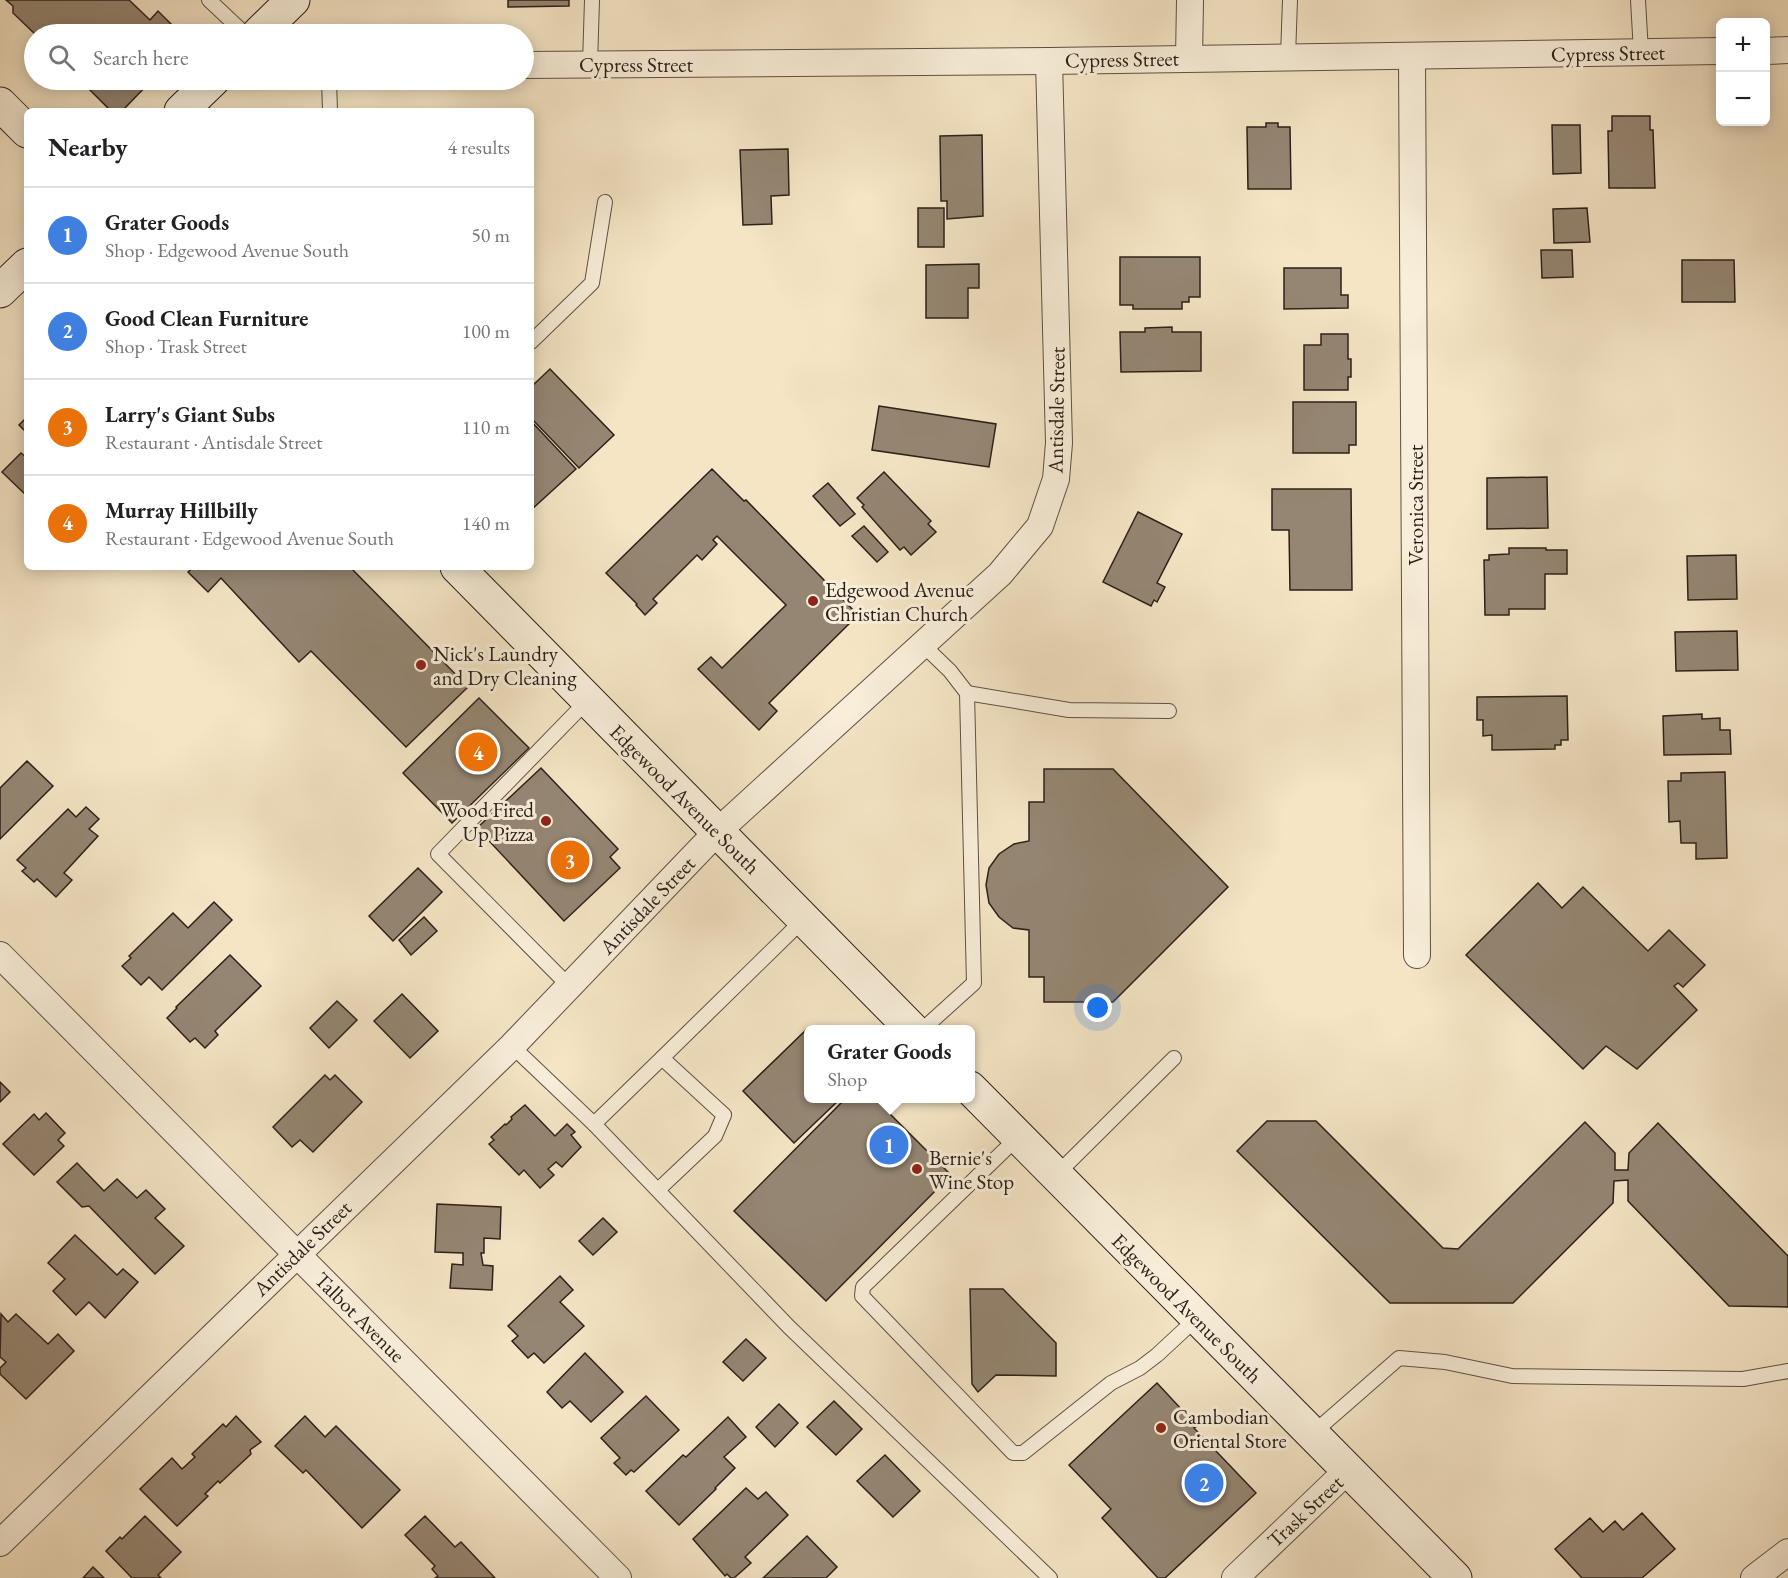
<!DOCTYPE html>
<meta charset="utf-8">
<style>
body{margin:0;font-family:"EB Garamond",serif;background:#f6f6f6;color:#202124}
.controls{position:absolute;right:18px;top:18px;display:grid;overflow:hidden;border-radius:9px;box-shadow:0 3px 15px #0003}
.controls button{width:54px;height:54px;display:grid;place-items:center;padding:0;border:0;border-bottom:2px solid #e0e0e0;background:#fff;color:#202124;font:30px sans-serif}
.you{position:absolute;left:1098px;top:1008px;width:21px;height:21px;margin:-15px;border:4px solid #fff;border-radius:50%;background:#1a73e8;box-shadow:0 0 0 9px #1a73e833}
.badge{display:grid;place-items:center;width:39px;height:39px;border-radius:50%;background:#111827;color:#fff;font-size:20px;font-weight:700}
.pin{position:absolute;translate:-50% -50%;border:3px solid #fff;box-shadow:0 2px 6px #0006}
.popup{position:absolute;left:804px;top:1025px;width:171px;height:78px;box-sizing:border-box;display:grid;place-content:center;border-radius:9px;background:#fff;filter:drop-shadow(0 2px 4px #0005);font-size:20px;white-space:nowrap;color:#757577}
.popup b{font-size:22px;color:#202124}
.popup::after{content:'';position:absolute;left:50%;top:100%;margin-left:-12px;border:12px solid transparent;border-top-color:#fff}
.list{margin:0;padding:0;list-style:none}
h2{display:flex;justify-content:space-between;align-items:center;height:78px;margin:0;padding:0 24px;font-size:26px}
h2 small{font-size:20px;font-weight:400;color:#757577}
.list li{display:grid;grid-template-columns:39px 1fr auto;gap:18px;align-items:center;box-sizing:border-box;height:96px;padding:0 24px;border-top:2px solid #e0e0e0}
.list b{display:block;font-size:22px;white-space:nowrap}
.list p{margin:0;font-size:20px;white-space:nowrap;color:#757577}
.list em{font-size:20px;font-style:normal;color:#757577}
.icon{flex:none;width:33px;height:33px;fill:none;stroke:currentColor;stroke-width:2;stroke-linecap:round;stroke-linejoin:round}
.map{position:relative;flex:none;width:1788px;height:1578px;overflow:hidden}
.search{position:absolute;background:#fff;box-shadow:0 3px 15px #0003;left:24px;top:24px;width:510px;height:66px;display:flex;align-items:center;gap:15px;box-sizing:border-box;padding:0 21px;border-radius:33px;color:#757577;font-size:22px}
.panel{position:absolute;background:#fff;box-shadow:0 3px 15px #0003;left:24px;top:108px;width:510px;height:462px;border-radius:9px}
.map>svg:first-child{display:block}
</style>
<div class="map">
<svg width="1788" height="1578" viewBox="0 0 1788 1578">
<rect width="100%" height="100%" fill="#f5e5c5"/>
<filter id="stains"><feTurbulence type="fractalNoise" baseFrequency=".00333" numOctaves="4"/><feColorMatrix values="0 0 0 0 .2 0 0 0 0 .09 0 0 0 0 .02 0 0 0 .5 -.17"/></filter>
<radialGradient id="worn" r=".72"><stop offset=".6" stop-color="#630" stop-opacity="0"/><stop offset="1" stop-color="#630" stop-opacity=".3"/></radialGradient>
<!-- building -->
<g fill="#958673" stroke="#2c201a" stroke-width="1.5">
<polygon points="6,0 129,0 150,20 158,11 181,34 35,34 13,13 13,6"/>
<polygon points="508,0 569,0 569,6 508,7"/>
<polygon points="80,80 152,80 123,110 109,109"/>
<polygon points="1612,116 1650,116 1650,130 1653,130 1655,188 1609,188 1608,131 1612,131"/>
<polygon points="1266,123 1278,123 1278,127 1290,127 1291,189 1248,189 1247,127 1266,127"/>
<polygon points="1552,125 1580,125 1581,173 1553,174"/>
<polygon points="982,135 983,216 947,219 947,201 941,201 940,136"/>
<polygon points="788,149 789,195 771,196 772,224 743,225 740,150"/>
<rect x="918" y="208" width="26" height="39"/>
<polygon points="1587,208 1590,242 1554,243 1553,209"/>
<polygon points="1541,250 1572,250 1573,277 1542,278"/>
<polygon points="1120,257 1200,257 1200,297 1189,297 1189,302 1182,302 1182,309 1133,309 1133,305 1120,305"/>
<polygon points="1682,260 1734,260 1735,302 1682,302"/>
<polygon points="979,264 979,288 968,288 968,318 926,318 926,265"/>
<polygon points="1284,268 1341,268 1341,295 1348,295 1348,308 1284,309"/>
<polygon points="1172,327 1172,332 1201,332 1201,371 1121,372 1120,332 1145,332 1145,328"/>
<polygon points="1321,334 1348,334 1348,359 1351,359 1351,377 1348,377 1348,390 1304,390 1304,345 1321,345"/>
<polygon points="550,369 614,435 579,468 531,418 531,387"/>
<polygon points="1293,402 1356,402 1356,445 1349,445 1349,453 1293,453"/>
<polygon points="879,406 996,424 989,467 872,450"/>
<polygon points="27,417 27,433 19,425"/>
<polygon points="531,421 576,469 531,510"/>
<polygon points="21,453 27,458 27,496 2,472"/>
<polygon points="712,469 744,501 746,500 858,615 769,703 777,711 759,730 698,669 711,657 722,668 786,605 717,536 713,540 717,544 702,560 697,555 653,599 657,603 645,615 636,605 637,604 606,573"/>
<polygon points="884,472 931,521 928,524 936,532 911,555 904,547 900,550 862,507 864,505 857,498"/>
<polygon points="1547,477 1548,528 1487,529 1487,478"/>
<polygon points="828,483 855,514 840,526 813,496"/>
<polygon points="1272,489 1351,489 1352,590 1290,590 1289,530 1272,530"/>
<polygon points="1138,512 1182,534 1157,583 1165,587 1157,602 1154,600 1151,606 1103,582"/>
<polygon points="864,526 888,552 877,562 852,536"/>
<polygon points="1509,548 1546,548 1546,550 1567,550 1567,574 1545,574 1545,609 1509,609 1509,615 1485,615 1484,560 1489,560 1489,555 1509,554"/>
<polygon points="1736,555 1737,599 1688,600 1687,556"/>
<polygon points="194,567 350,567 468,687 406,747 311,651 299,662 221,578 208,592 188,572"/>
<polygon points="1737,631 1738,670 1676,671 1675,632"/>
<polygon points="1567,696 1568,740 1561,740 1561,745 1555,745 1555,749 1492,750 1492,735 1483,736 1483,720 1477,720 1477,697"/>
<polygon points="479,698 529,748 452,823 403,773"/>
<polygon points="1702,714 1702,719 1720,718 1720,730 1730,730 1731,754 1664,755 1663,716"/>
<polygon points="27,761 53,786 0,839 0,788"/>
<polygon points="541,768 618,849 610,857 620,868 564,921 477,828"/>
<polygon points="1044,769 1113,769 1228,887 1113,1002 1044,1002 1044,977 1029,977 1029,930 1013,928 999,917 989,903 986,885 989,868 999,854 1014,844 1029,841 1029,802 1044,802"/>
<polygon points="1725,772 1727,858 1696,859 1696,843 1681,843 1680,821 1669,822 1668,781 1681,781 1681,773"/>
<polygon points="86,807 99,819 89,829 98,836 64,873 72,880 56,897 37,879 34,882 22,871 26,868 17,860 68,809 76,817"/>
<polygon points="418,868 442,892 393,941 369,916"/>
<polygon points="1538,883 1562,908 1583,887 1648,951 1669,930 1705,965 1683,987 1678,983 1674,986 1697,1010 1637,1069 1606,1046 1583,1069 1466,955"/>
<polygon points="214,902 232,920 162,990 149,977 141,985 122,966 131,958 129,956 173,913 188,928"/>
<polygon points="424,917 437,931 411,955 399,940"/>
<polygon points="230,955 261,986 215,1031 218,1035 205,1048 195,1038 190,1042 167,1018 177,1008 176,1007"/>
<polygon points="402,994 438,1031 410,1058 374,1021"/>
<polygon points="337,1001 357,1020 329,1048 310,1028"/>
<polygon points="807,1029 808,1098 841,1098 794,1143 743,1091"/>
<polygon points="325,1075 330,1080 335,1075 362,1102 313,1152 300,1140 292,1147 273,1127"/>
<polygon points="0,1082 10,1092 0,1102"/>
<polygon points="846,1098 874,1098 951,1175 826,1301 734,1211"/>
<polygon points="525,1105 555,1136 567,1124 575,1132 571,1135 581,1147 562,1167 556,1162 548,1169 554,1175 540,1188 524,1170 519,1175 489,1144 494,1140 491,1137 505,1124 506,1125 512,1119 511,1117"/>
<polygon points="46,1113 65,1133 58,1140 64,1146 34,1175 3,1144 34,1114 39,1120"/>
<polygon points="1267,1121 1316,1121 1443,1248 1458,1249 1585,1122 1615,1153 1615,1170 1628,1170 1629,1153 1658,1123 1788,1256 1788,1307 1729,1306 1628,1201 1628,1180 1614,1181 1613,1203 1513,1303 1390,1303 1237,1151"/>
<polygon points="77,1163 104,1191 117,1179 137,1198 146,1190 165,1209 155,1218 184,1246 155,1274 89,1206 82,1207 57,1182"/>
<polygon points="437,1204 501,1207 500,1239 484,1238 484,1253 481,1253 483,1265 493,1266 492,1290 450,1288 452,1264 463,1265 463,1253 435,1252"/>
<polygon points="603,1218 617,1232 593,1255 579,1241"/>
<polygon points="75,1235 117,1275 123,1269 138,1282 105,1318 89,1302 76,1315 53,1291 65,1279 48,1263"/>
<polygon points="560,1276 573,1290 560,1302 584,1326 544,1363 534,1353 528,1358 512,1341 518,1336 508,1326"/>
<polygon points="970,1289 1003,1289 1056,1343 1056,1376 996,1375 978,1392 972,1384"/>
<polygon points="1,1314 8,1322 16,1314 48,1344 58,1334 74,1351 26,1399 0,1374 0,1368 6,1362 0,1357"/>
<polygon points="746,1339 766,1358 743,1381 723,1362"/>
<polygon points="585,1353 623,1392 591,1422 570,1401 562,1408 547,1392"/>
<polygon points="1157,1383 1197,1426 1194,1428 1256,1493 1165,1578 1158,1578 1102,1518 1111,1509 1069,1465"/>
<polygon points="646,1396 679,1430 634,1472 631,1470 626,1475 614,1463 620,1458 601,1438"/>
<polygon points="834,1401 862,1429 836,1455 807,1427"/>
<polygon points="779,1404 798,1423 775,1447 756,1427"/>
<polygon points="236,1416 261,1442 250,1450 251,1454 220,1483 218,1481 205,1494 208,1496 177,1526 140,1489 172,1458 182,1469 195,1457 192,1454 223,1424 226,1427"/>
<polygon points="305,1416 325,1437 336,1426 400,1490 362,1528 306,1470 303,1473 275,1446"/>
<polygon points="728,1417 746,1437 724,1457 735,1468 715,1488 716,1489 679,1525 646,1491 683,1455 686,1457"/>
<polygon points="885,1455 920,1491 893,1517 857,1481"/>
<polygon points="746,1488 758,1499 766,1492 788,1515 745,1557 751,1563 734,1578 731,1578 727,1574 725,1576 693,1539"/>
<polygon points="1642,1513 1675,1549 1642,1578 1582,1578 1555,1549 1590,1518 1603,1532 1615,1521 1623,1530"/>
<polygon points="145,1516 181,1552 158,1575 161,1578 132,1578 106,1551 120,1537 122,1539"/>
<polygon points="425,1516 455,1547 461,1542 495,1578 435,1578 438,1576 432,1569 435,1566 405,1535"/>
<polygon points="807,1536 837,1567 826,1578 763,1578"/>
<polygon points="93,1567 104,1578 83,1578"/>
</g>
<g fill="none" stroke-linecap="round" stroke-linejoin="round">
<defs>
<g id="lane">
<polyline points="209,0 245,34"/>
<polyline points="1638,0 1641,52"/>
<polyline points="1288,57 1290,0"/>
<polyline points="590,64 592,0"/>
<polyline points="329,80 330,111"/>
<polyline points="531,342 592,283 605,202"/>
<polyline points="922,644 950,671 967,693 974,983 922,1030"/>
<polyline points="967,693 1069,710 1169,711"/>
<polyline points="569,986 438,854 588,700"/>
<polyline points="512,1046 594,1124 789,1327 1050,1578"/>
<polyline points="594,1124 662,1058"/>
<polyline points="1018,1137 863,1287 862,1296 1013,1453 1023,1453 1111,1383 1140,1368 1157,1355 1197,1318"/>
<polyline points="1056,1175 1174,1058"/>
<polyline points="658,1190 715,1136 724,1115 662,1058 804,919"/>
<polyline points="1312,1434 1399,1358 1445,1362 1512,1376 1743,1379 1788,1371"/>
</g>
<g id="street">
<polyline points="1766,51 1788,50"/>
<polyline points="1412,56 1417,955"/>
<polyline points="1189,58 1190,0"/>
<polyline points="524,65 1049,61 1720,51"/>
<polyline points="0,955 618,1578"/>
<polyline points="0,1543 512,1046 717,832 1000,574 1040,526 1056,479 1059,443 1049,61"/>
<polyline points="1235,1578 1348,1470"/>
<polyline points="1754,1578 1788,1552"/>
</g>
<g id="secondary">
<polyline points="258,34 293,0"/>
<polyline points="0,104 27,131"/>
<polyline points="181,111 213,80"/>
<polyline points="0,291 27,265"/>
<polyline points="457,567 913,1030"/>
<polyline points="970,1088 1455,1578"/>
</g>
</defs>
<!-- lane casing -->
<use href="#lane" stroke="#5e5145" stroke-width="16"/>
<!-- street casing -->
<use href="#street" stroke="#5e5145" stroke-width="28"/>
<!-- secondary casing -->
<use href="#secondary" stroke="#2c201a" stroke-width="35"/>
<!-- lane -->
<use href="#lane" stroke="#f8eed9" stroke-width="14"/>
<!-- street -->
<use href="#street" stroke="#f8eed9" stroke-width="26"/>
<!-- secondary -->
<use href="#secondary" stroke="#f8eed9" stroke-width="33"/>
</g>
<!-- markers -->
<g fill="#8f2418" stroke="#f8eed9" stroke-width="2">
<circle cx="813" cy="601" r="6"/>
<circle cx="421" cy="665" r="6"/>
<circle cx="546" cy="821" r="6"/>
<circle cx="917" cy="1169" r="6"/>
<circle cx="1161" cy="1428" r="6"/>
</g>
<g text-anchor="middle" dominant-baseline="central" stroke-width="6" stroke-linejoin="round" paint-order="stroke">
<!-- street labels -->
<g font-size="21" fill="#2c201a" stroke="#f8eed9">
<text transform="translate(1608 53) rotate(-1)">Cypress Street</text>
<text transform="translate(1122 59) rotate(-1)">Cypress Street</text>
<text x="636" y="64">Cypress Street</text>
<text transform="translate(1056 410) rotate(-89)">Antisdale Street</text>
<text transform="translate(1415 505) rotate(-90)">Veronica Street</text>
<text transform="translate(685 799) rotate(45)">Edgewood Avenue South</text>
<text transform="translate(647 905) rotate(-46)">Antisdale Street</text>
<text transform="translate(302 1248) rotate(-44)">Antisdale Street</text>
<text transform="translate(1187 1308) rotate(45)">Edgewood Avenue South</text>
<text transform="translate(360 1317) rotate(45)">Talbot Avenue</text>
<text transform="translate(1305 1511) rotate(-43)">Trask Street</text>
</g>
<!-- poi labels -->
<g font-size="21" fill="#2c201a" stroke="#f8eed9" text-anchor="start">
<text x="825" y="589">Edgewood Avenue<tspan x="825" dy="24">Christian Church</tspan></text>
<text x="433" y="653">Nick's Laundry<tspan x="433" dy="24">and Dry Cleaning</tspan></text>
<text x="534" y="809" text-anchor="end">Wood Fired<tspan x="534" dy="24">Up Pizza</tspan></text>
<text x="929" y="1157">Bernie's<tspan x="929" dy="24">Wine Stop</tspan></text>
<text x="1173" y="1416">Cambodian<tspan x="1173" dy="24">Oriental Store</tspan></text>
</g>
</g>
<rect width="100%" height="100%" filter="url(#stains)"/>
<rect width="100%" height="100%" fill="url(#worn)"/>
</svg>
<div class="controls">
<button>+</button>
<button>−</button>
</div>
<div class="you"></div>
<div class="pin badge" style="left:889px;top:1145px;background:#3f7fe0">1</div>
<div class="popup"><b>Grater Goods</b>Shop</div>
<div class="pin badge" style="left:1204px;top:1483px;background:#3f7fe0">2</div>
<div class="pin badge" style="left:570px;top:860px;background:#e8710a">3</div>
<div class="pin badge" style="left:478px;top:752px;background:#e8710a">4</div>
<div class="search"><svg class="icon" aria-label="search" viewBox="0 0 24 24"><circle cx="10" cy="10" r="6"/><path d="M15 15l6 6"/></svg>Search here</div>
<section class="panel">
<h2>Nearby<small>4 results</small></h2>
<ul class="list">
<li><span class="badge" style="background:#3f7fe0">1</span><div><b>Grater Goods</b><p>Shop · Edgewood Avenue South</p></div><em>50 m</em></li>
<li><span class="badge" style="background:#3f7fe0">2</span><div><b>Good Clean Furniture</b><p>Shop · Trask Street</p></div><em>100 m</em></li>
<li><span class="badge" style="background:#e8710a">3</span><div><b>Larry's Giant Subs</b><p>Restaurant · Antisdale Street</p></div><em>110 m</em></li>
<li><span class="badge" style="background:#e8710a">4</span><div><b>Murray Hillbilly</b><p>Restaurant · Edgewood Avenue South</p></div><em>140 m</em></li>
</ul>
</section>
</div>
